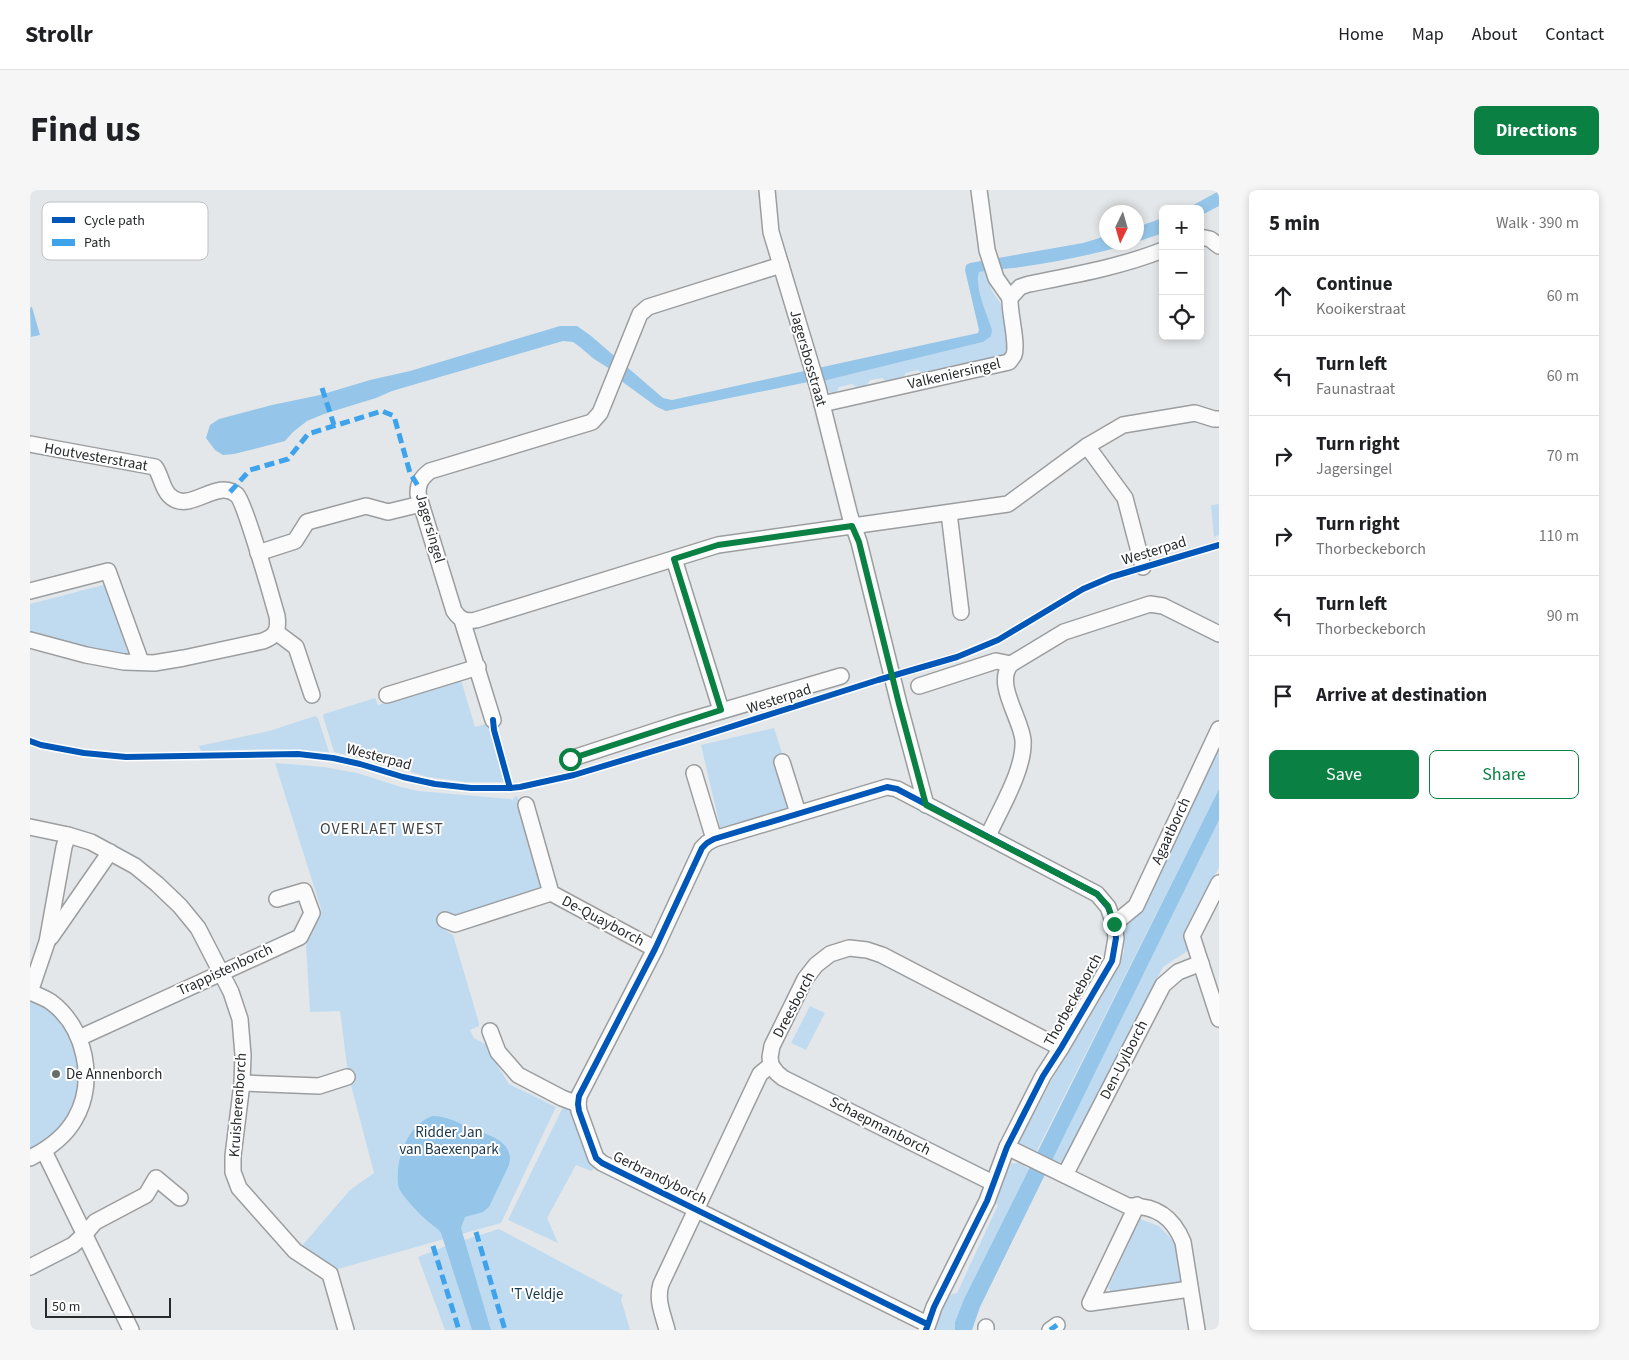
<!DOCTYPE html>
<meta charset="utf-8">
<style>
body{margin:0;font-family:"Source Sans 3",sans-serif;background:#f6f6f6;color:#202124}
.controls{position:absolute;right:15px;top:15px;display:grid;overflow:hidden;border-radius:8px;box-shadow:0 2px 8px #0003}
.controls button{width:45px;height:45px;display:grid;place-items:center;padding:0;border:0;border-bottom:1px solid #e0e0e0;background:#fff;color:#202124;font:25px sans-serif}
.compass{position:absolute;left:1069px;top:15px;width:45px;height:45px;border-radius:50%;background:#fff;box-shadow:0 2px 8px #0003;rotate:185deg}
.scale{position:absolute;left:15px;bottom:12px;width:126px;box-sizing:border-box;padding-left:5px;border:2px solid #282b2c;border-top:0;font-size:14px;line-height:18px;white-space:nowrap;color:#282b2c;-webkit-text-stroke:4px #fff;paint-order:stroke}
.stop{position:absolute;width:15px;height:15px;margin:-11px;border:4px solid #0b8043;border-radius:50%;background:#fff}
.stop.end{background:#0b8043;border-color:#fff;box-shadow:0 1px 5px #0008}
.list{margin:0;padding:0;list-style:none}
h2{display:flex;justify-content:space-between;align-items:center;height:65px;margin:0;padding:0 20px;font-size:21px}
h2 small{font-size:16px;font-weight:400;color:#757577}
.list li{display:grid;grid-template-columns:32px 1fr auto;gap:15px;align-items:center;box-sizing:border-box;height:80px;padding:0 20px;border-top:1px solid #e0e0e0}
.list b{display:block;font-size:19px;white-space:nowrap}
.list p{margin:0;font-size:16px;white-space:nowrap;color:#757577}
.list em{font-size:16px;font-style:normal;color:#757577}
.actions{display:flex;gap:10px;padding:15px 20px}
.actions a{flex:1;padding:11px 0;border:1px solid #0b8043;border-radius:8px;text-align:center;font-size:18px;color:#0b8043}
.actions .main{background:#0b8043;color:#fff}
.icon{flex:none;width:28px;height:28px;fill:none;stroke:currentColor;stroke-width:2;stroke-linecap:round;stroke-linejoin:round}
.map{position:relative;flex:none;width:1189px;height:1140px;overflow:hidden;border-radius:8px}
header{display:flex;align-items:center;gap:30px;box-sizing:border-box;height:70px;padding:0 25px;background:#fff;border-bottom:1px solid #e0e0e0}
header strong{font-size:24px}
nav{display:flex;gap:28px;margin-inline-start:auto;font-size:18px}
.intro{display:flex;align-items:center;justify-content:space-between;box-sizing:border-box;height:120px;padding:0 30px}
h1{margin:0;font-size:35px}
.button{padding:12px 22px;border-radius:8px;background:#0b8043;color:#fff;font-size:18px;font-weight:700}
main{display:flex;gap:30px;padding:0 30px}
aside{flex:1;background:#fff;border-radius:8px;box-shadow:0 2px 8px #0003}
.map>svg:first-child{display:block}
</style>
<header>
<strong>Strollr</strong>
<nav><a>Home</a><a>Map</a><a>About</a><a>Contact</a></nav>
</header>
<div class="intro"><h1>Find us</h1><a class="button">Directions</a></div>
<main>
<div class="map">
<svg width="1189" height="1140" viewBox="0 0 1189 1140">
<rect width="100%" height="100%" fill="#e4e7e9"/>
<!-- green -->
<g fill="#c0dbf0">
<polygon points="955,81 962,101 971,114 978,157 977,162 974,166 894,184 888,180 876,183 872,189 857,192 852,188 840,190 836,196 828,198 822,194 809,197 806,203 801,203 795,198 793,191 953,152 947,87 949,82"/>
<polygon points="1189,314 1189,345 1184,347 1181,315"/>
<polygon points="77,394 99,467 0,446 0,414"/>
<polygon points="431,490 445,537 459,533 476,592 436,592 398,587 345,571 304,562 293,526 294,524 345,508 348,515"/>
<polygon points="285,526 288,528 299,562 244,559 171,561 169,556 239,541"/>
<polygon points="744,538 772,624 692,645 671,555"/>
<polygon points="1189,559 1189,599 1004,966 988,954 1020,893 1068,813 1094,762 1094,742 1091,728 1113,709"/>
<polygon points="245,573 294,577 327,583 371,597 388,601 481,609 482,611 485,606 488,608 497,640 495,644 519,708 415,740 423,745 449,833 449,836 440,840 444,848 462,858 467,866 467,875 479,894 526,917 471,1033 308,1079 270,1058 320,1000 344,983 318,884 310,821 280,822 276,754 291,719"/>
<polygon points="1189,630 1189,677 1177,701 1159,760 1133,777 1030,978 1019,973"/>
<polygon points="0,809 17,816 39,840 49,864 50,903 31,941 0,963"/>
<polygon points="780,816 795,823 776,860 761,853"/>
<polygon points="533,917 549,921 567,976 561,981 546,975 517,1028 528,1053 478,1030"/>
<polygon points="989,973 999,979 934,1109 925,1132 925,1140 905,1140 907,1132 919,1105 927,1103 968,1015 965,1013 978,974"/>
<polygon points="1110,1029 1129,1036 1151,1059 1161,1099 1088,1110 1078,1098"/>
<polygon points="469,1039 593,1105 591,1109 600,1140 461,1140 434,1050"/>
<polygon points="416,1056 442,1140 415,1140 388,1067"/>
</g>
<!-- water -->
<g fill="#95c6e9">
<polygon points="1189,1 1189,16 1170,26 1170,19 1156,19"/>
<path d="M1133,28v15c-46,17 -94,27 -142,34 -14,2 -28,2 -42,5 -5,15 8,42 13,58l-1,6 -8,6 -160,39 -15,1 -142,29 -9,-4 -33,-24 -14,-14 -16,-10 -14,-12 -7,-5 -10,-1 -171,50 -16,7 -52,16 -17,7 -14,11 -8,9 -51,13 -11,1 -8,-5 -9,-12 4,-13 9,-6 53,-14 48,-10 50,-15 40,-9 150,-45h17l13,9 73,63 9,2 306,-67 1,-3 -14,-60 1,-5 4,-2 113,-20 23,-7v6h30l1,-15z"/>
<polygon points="2,117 10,145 1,147 0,118"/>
<polygon points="1189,599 1189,630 950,1117 942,1140 925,1140 925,1132 934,1109"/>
<path d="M402,926c16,0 26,7 41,13 16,6 42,13 36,36l-20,42 -6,5 -18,5 -4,11 30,102h-19l-31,-97c-3,-5 -7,-6 -11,-10 -7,-5 -29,-28 -31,-35 -2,-6 -1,-14 -1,-19 3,-22 13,-45 34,-53z"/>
</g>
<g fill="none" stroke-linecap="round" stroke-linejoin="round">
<defs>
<g id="street">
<polyline points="737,0 741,42 788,198 820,326 829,352 869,514 896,615"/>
<polyline points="949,0 957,60 966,88 980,108"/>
<polyline points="1170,47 1180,49 1189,56"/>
<path d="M751,75l-133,42 -8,7 -40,99 -8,9 -162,49c-9,7 -12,12 -12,23l36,117c6,9 12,11 22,9l242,-75 290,-41 79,-58 36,-21 72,-12 19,6h5"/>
<path d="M792,214l187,-42c2,-3 4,-5 5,-7 4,-12 -5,-43 -4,-57l10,-11 9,-3c45,-9 91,-17 134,-34"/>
<path d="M0,254l125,23c6,8 7,21 14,28 20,21 47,-18 68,0 8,8 35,103 40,121 2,14 -1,20 -14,25l-79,17 -30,5 -30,-1 -38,-7 -56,-15"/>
<polyline points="1057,256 1095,308 1113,377"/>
<polyline points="919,323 931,422"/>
<polyline points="228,363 265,351 277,332 336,316 358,322 391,314"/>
<polyline points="644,369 691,520"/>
<polyline points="0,401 78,381 111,472"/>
<polyline points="432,430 463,530"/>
<polyline points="246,442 266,457 282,505"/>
<polyline points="889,496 966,471 981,474"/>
<polyline points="357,505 448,477"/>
<polyline points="540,569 647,534 811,486"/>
<polyline points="752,572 768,623"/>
<polyline points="664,583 684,649"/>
<polyline points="496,615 521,703 625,759"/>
<polyline points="0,637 38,645 61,652 105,676 127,694 150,716 168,738 201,802 210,829 213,865 212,893 203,966 203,982 209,998 265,1061 300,1084 316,1140"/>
<path d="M958,646c12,-27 37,-67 35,-96 -2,-22 -29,-57 -12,-76l53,-32 86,-28 13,2 56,28"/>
<polyline points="1189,693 1162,746 1189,829"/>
<polyline points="415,730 425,734 521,703"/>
<polyline points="1084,734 1106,716 1189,539"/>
<polyline points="21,747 80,662"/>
<path d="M0,802c7,3 15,6 21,10 34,25 46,79 24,117 -10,18 -27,30 -45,39"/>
<polyline points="0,802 17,752 34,657 38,645"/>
<polyline points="460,841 468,862 488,885 532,908 548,914"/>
<polyline points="49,848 270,747 282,723 274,701 247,709"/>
<polyline points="741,875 747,883 753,888 963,993"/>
<polyline points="212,893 289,896 317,887"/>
<path d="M977,957l121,59c28,-1 45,11 55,36l14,88"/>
<polyline points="14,961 101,1140"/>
<polyline points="1035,985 1133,795 1148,782 1171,773"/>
<polyline points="1107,1015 1060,1113 1160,1099"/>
<polyline points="0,1077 43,1055 55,1044 65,1032 116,1005 126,988 150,1008"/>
<polyline points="956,1137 956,1140"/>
<path d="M637,1140c-4,-16 -11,-30 -6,-46l99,-210 11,-9 -1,-8 2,-11 33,-67 11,-14 14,-11 19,-6 18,2 15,5 179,93"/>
<polyline points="896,1140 904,1117 957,1011 977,957 1013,886 1031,858 1082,771 1086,748 1084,734 1078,717 1067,704 867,599 857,597 684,649 677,653 672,658 625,759 549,906 548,914 549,921 566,968 572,973 897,1134"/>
<polyline points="1020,1140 1027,1135"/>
</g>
</defs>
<!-- street casing -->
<use href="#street" stroke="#9b9d9f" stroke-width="18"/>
<!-- street -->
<use href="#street" stroke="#fbfbfc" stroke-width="15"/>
<!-- quiet -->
<g stroke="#3ea3eb" stroke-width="5" stroke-dasharray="10 5" stroke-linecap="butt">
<polyline points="292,198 304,235"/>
<polyline points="200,302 220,280 258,269 278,244 352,221 364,226 380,283 388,296"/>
<polyline points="446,1042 475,1140"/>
<polyline points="403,1056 429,1140"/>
<polyline points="1020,1140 1027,1135"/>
</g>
<defs>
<g id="cycleway">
<polyline points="463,530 464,540 480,598"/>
<polyline points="0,551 11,555 54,563 96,567 268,564 303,568 330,574 373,587 405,594 441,598 480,598 490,597 544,585 653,552 848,490 927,467 968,450 1053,399 1081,387 1189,355"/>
<polyline points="896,1140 904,1117 957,1011 977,957 1013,886 1031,858 1082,771 1086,748 1084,734 1078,717 1067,704 867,599 857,597 684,649 677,653 672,658 625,759 549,906 548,914 549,921 566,968 572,973 897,1134"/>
</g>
</defs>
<!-- cycleway casing -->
<use href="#cycleway" stroke="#fff" stroke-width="9"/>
<!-- cycleway -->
<use href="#cycleway" stroke="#0057b8" stroke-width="6"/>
</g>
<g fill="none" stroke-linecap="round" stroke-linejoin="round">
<!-- route -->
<polyline stroke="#0b8043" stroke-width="6" points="540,569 691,520 644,369 688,355 822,336 829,352 869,514 896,615 1067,704 1078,716 1084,734"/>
</g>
<!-- markers -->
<circle fill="#6a6d6e" stroke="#fff" stroke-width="2" cx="26" cy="884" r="5"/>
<g text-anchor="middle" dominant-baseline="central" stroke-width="4" stroke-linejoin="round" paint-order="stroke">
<!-- street labels -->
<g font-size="15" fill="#282b2c" stroke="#fff">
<text transform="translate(778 168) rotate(74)">Jagersbosstraat</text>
<text transform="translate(924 184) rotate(-13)">Valkeniersingel</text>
<text transform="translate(66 267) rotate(10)">Houtvesterstraat</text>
<text transform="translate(400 338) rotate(74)">Jagersingel</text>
<text transform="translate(1124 361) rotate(-17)">Westerpad</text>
<text transform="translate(749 509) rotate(-18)">Westerpad</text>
<text transform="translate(349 567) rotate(15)">Westerpad</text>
<text transform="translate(1141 641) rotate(-65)">Agaatborch</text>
<text transform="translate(573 731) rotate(28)">De-Quayborch</text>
<text transform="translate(195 780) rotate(-25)">Trappistenborch</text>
<text transform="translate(1043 810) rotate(-61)">Thorbeckeborch</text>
<text transform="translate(764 815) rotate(-62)">Dreesborch</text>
<text transform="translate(1094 870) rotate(-63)">Den-Uylborch</text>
<text transform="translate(208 915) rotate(-86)">Kruisherenborch</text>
<text transform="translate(850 936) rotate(27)">Schaepmanborch</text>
<text transform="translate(630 988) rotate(26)">Gerbrandyborch</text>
</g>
<!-- poi labels -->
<g font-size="15" fill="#282b2c" stroke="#fff" text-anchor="start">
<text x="36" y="884">De Annenborch</text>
</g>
<!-- park labels -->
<g font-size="15" fill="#18364b" stroke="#fff">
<text x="419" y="942">Ridder Jan<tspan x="419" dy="17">van Baexenpark</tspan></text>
<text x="507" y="1104">'T Veldje</text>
</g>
<!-- neighbourhood labels -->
<g font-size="16" letter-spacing="1" fill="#3f4448" stroke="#fff">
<text x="352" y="639">OVERLAET WEST</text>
</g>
</g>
<!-- legend -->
<rect x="12" y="12" width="166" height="58" rx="8" fill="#fff" stroke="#bebfc0" stroke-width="1"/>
<rect x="22" y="27" width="23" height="6" fill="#0057b8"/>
<rect x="22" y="49" width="23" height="7" fill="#3ea3eb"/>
<g font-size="14" fill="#282b2c">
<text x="54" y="35">Cycle path</text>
<text x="54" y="57">Path</text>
</g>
</svg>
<div class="controls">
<button>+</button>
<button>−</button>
<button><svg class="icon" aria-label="locate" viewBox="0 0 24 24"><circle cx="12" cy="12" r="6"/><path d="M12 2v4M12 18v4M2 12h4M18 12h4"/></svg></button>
</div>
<svg class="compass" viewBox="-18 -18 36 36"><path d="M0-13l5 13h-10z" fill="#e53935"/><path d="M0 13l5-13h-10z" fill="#757577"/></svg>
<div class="scale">50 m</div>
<div class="stop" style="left:540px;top:569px"></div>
<div class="stop end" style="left:1084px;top:734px"></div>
</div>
<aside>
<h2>5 min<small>Walk · 390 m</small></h2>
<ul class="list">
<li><svg class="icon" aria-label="ahead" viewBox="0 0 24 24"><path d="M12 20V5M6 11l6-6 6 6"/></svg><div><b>Continue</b><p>Kooikerstraat</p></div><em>60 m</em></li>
<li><svg class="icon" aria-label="left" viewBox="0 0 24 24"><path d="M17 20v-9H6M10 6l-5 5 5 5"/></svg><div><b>Turn left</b><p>Faunastraat</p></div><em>60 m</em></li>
<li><svg class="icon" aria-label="right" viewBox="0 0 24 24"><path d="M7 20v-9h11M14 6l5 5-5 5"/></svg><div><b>Turn right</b><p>Jagersingel</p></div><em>70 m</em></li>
<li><svg class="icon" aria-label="right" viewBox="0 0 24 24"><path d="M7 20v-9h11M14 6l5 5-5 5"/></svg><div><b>Turn right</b><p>Thorbeckeborch</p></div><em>110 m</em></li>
<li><svg class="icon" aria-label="left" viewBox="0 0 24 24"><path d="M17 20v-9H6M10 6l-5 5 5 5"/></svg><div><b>Turn left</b><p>Thorbeckeborch</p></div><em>90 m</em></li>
<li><svg class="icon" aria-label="arrive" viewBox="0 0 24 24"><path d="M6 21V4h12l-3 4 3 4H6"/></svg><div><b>Arrive at destination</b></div></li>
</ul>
<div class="actions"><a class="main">Save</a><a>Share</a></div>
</aside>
</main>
